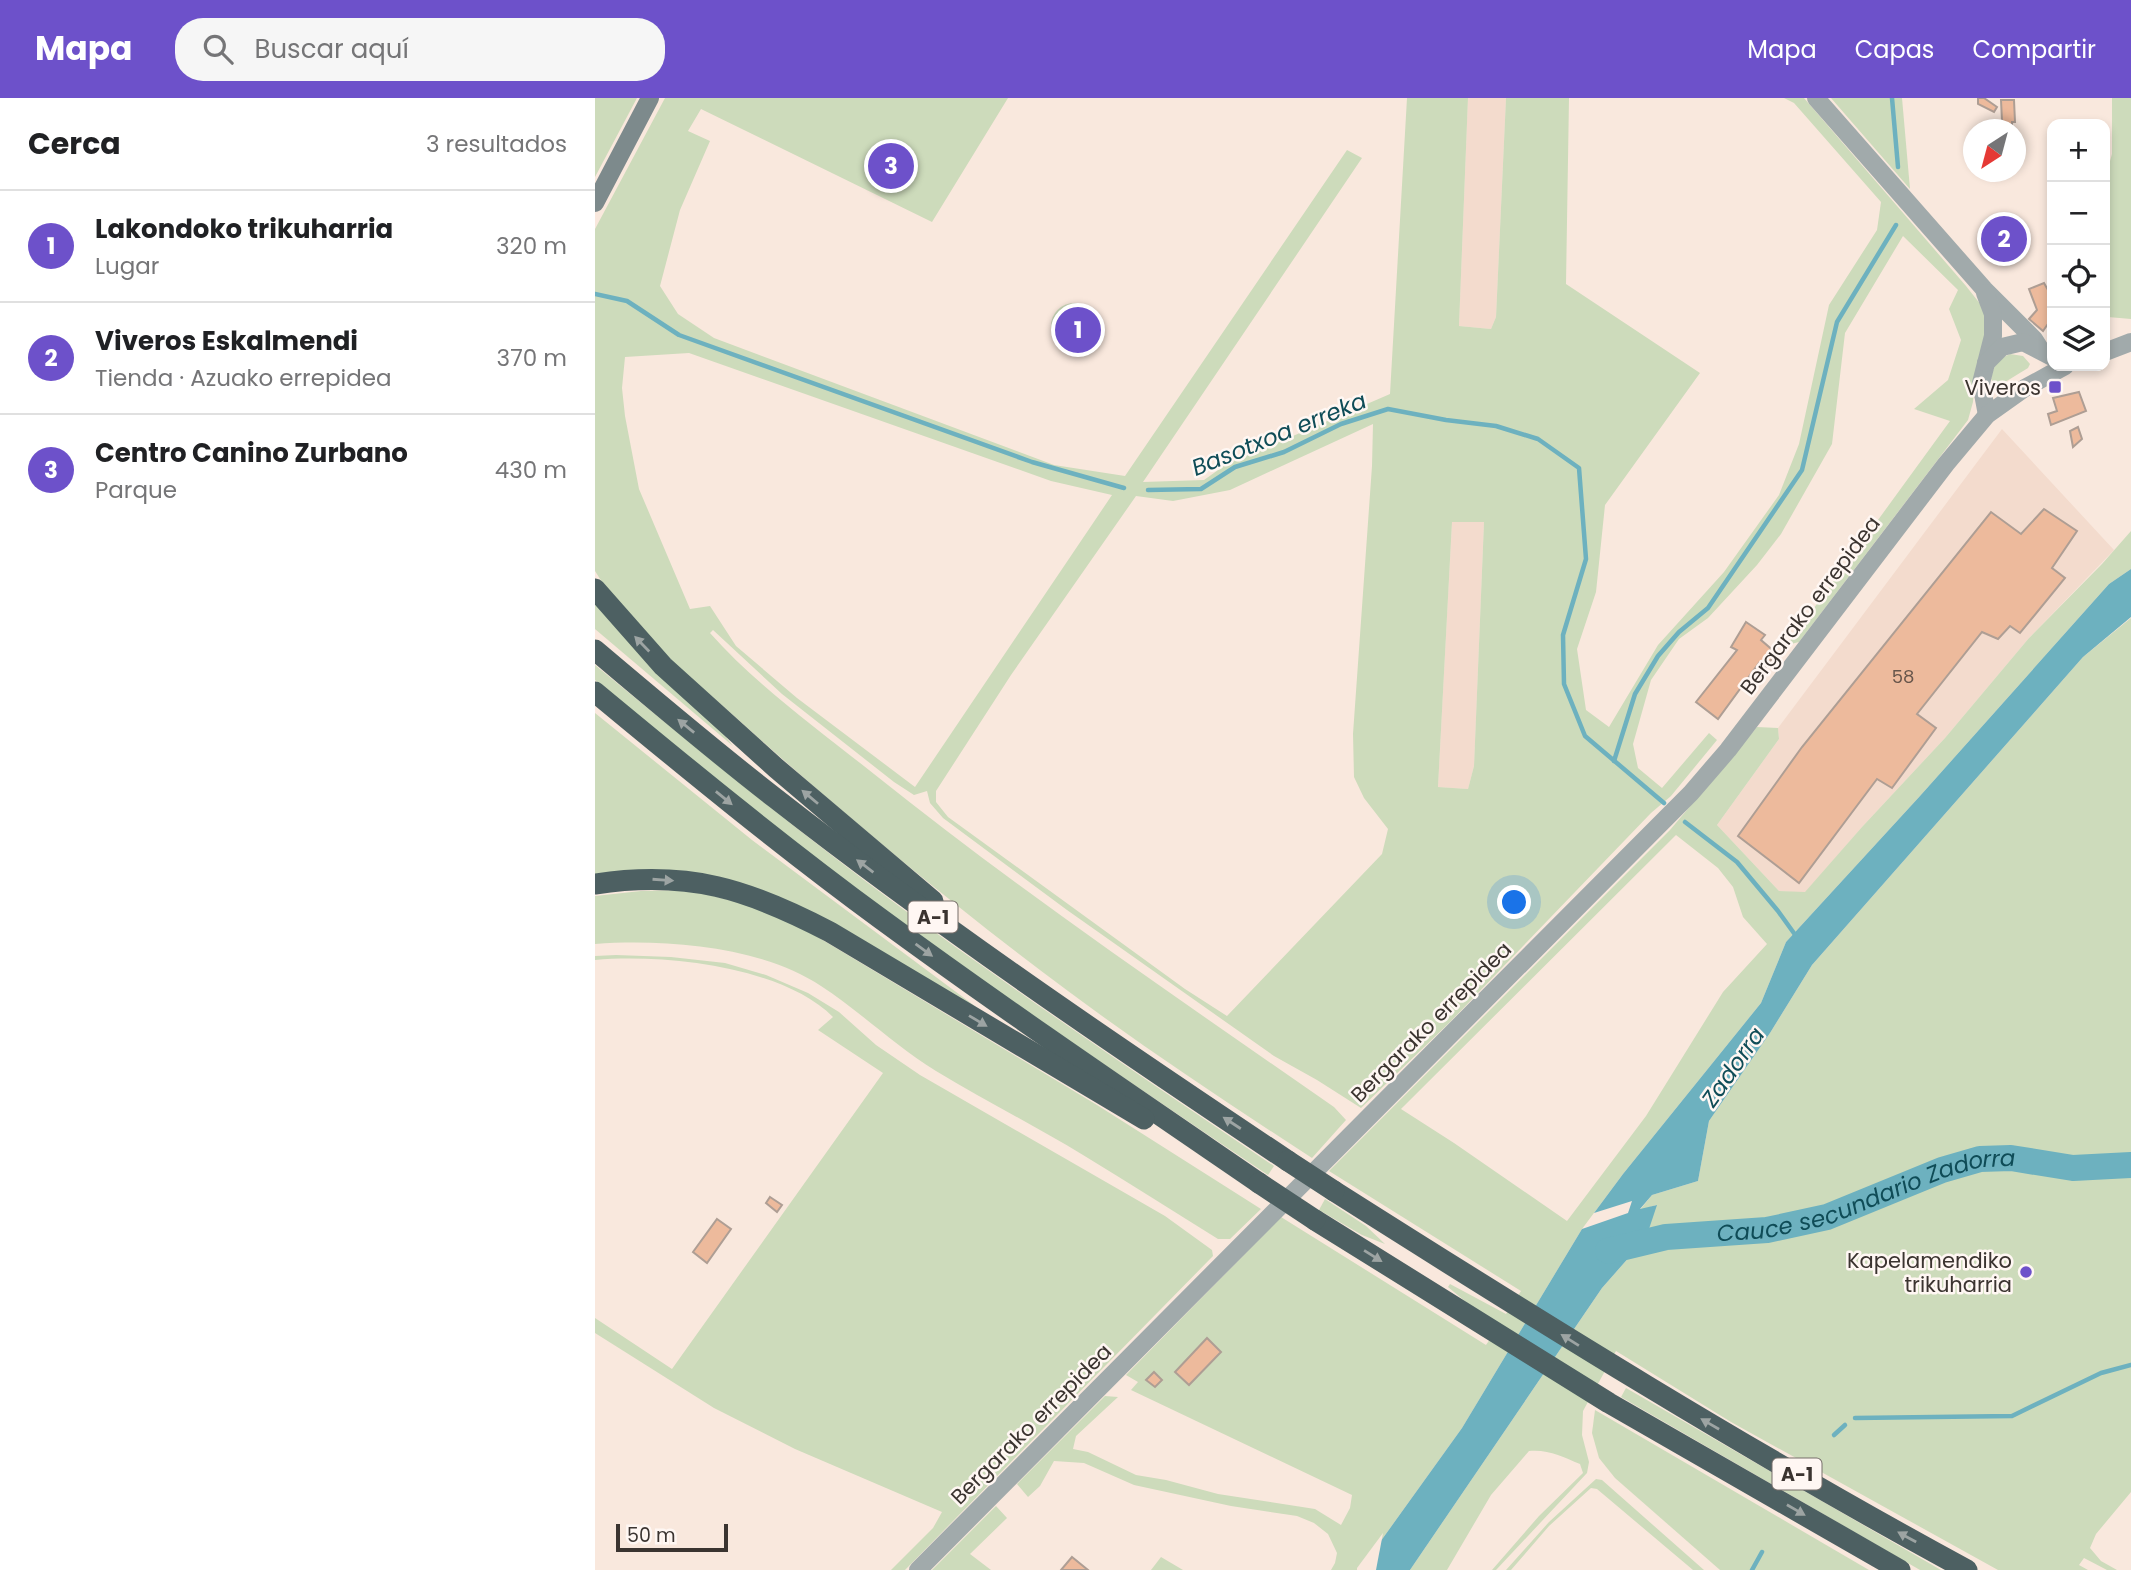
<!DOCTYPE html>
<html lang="es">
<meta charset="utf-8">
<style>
body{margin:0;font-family:Poppins,sans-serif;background:#f6f6f6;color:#202124}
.controls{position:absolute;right:21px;top:21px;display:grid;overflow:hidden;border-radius:14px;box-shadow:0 4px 10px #0003}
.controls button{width:63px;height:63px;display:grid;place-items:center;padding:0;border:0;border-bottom:2px solid #e0e0e0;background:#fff;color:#202124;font:35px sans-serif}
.compass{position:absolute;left:1368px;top:21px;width:63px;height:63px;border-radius:50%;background:#fff;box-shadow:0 4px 10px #0003;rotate:216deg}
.scale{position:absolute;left:21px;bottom:18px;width:112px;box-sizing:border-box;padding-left:7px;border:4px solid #3b3430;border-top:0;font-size:19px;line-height:24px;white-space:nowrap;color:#3b3430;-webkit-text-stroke:5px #fff7f3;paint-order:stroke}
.you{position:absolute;left:920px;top:805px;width:24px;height:24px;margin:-18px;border:5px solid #fff;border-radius:50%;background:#1a73e8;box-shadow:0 0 0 10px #1a73e833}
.badge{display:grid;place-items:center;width:46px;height:46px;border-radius:50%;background:#6d51ca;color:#fff;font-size:23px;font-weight:700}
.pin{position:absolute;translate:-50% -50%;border:4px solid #fff;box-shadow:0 2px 7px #0006}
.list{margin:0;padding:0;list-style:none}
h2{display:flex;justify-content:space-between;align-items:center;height:91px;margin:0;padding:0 28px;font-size:30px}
h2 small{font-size:23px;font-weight:400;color:#757577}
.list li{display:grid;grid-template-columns:46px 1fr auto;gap:21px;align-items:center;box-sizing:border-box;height:112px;padding:0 28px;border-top:2px solid #e0e0e0}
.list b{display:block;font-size:26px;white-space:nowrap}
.list p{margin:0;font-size:23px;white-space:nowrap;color:#757577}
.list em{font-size:23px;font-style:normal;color:#757577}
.icon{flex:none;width:38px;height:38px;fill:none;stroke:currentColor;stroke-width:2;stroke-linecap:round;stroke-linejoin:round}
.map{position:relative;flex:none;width:1536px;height:1472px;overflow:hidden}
header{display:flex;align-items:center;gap:42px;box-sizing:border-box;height:98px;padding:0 35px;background:#6d51ca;color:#fff}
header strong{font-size:33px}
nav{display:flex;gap:38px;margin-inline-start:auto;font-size:24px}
.search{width:490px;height:63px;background:#f6f6f6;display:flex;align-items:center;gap:18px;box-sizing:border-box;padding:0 24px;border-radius:28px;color:#757577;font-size:26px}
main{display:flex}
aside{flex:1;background:#fff}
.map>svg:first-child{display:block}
</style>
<header>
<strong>Mapa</strong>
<div class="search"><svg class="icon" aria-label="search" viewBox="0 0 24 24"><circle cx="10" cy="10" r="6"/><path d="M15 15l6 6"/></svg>Buscar aquí</div>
<nav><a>Mapa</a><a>Capas</a><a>Compartir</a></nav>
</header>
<main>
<aside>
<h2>Cerca<small>3 resultados</small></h2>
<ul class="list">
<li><span class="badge">1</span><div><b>Lakondoko trikuharria</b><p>Lugar</p></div><em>320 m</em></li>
<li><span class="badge">2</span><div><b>Viveros Eskalmendi</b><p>Tienda · Azuako errepidea</p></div><em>370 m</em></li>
<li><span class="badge">3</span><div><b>Centro Canino Zurbano</b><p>Parque</p></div><em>430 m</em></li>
</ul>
</aside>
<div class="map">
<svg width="1536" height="1472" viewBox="0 0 1536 1472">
<rect width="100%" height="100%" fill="#f9e8dd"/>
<!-- built -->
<g fill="#f3dbcd">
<polygon points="873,0 911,0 901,219 896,231 864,228"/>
<polygon points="1407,331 1519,452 1434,540 1350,640 1267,729 1210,795 1184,793 1122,727 1184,641 1183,630"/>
<polygon points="857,424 889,424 879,668 873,691 843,689"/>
</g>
<!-- green -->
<g fill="#cddbbb" fill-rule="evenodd">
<polygon points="0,0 42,0 0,79"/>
<path d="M70,0h343l-76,124 -231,-113 -13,22 22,10 -30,69 -20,76 18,28 36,24 340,127 71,11 222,-326 15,8 -219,324 61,-2 34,-24 48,-17 104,-45 17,-296h61l-9,228 32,3 5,-12 10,-219h63l-3,186 134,89 -95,132 -9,87 -19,57 9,61 23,17 49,-82 66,-73 55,-77 20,-51 30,-139 48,-75 4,-28 -87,-99 -10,-5h20l162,188 19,24 3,27 -13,38 -2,27 -5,18 -169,222 -12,3 163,-224 -36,-12 34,-29 13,-40 -12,-31 9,-19 -55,-54 -58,97 -13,111 -51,90 -24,31 -49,53 -29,21 -28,41 -18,64 5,24 24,20 47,-55 8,7 -46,56 -20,17 -201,209 -89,86 -44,-28 -43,-24 -207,-146 -124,-92 -13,-15 -3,-12 -13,4 -20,-13 -112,-88 -69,-64 -3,3c46,52 110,98 164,141 147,118 305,225 460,333l12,13 -34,38c-83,-54 -165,-108 -244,-167 -109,-81 -214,-168 -315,-258 -53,-49 -121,-100 -158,-162v-342zM94,255l362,128 61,14 -197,292 -118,-89 -61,-52 -26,-40 -20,3 -51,-120 -14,-73 -3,-28 3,-31zM778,326l-1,42 -19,268 1,43 10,21 24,31 -6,25 -155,162 -42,-27 -237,-172 -12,-15v-11l75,-116 125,-179 37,5 57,-11zM857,424h32l-10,244 -6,23 -30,-2z"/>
<polygon points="1236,0 1307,0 1315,91"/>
<polygon points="1517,0 1536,0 1536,221 1513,219 1510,193 1510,81 1517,56"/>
<circle cx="479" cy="228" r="23"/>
<path d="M1415,256l13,2 7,8 -2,4 -31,19 -6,-8c2,-13 7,-20 19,-25z"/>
<path d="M1536,433v38l-22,15 -189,212 -134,146 -25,61 -138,171 -41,55 -120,199 -102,142h-29l4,-7 2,-10 -9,-19 -14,-11 -17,-7 -66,-10 -97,-21 -50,-22 -30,-2 -14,25 -12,11 -11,-13 88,-88 13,1 -42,39 -3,13 15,3 48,23 30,5 52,14 97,15 26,16 9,-17 2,-13 -221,-105 7,-8 -12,-7 155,-158 205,128 14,-21 -28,-17 -24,-20 2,-3 56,30 15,-23 -192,-120 341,-341 87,-103 21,1 1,11 -62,86 62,66 26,1 57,-65 83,-89 84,-100 73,-74zM1081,737l42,33 15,19 10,30 24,27 -44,48 -77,124 -79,105 -113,-78 -53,-34z"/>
<polygon points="0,503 118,623 138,648 0,531"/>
<path d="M1536,520v874l-35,42 -6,14 11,13 16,9h-10l-23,-12 -5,7 9,5h-90l-267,-148 -115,-71 -33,60 -1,24 7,27 -2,11 -91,97h-4l47,-54 44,-43 -3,-9c-17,-7 -32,-15 -51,-13l-38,44 -44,75h-37l192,-282 44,-50 10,-33 -17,6 13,-16 46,-14 11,-60 61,-88 42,-68 271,-308z"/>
<path d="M0,567c101,83 202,166 308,244 122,89 246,173 371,257l-6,9c-134,-90 -267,-179 -397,-275 -88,-65 -172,-135 -258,-204l-18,-16z"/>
<polygon points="0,615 157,742 400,923 186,800 0,781"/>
<path d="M88,792c51,9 82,19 128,43l286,172 164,104 -31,30h-12c-45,-28 -89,-56 -135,-84 -48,-29 -99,-55 -147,-84 -41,-25 -75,-59 -115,-85 -60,-40 -156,-47 -226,-42v-48l46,-5z"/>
<path d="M21,857l55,2 54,6 41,12 42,18 31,19 37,33 44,30 245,141 47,34 1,6 -308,314h-14l42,-42 9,-16 -147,-63 -81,-41 -119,-75v-15l77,51 211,-296 -65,-43 15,-13c-51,-51 -169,-63 -238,-57v-4z"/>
<polygon points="730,1101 771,1128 790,1146 767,1137 724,1112"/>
<polygon points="1031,1290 1346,1472 1325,1472 1026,1299"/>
<polygon points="1000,1312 1274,1472 1125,1472 1020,1380 1004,1360 997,1335"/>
<polygon points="1001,1381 1007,1382 1109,1472 1098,1472 1002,1391 996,1390 954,1428 916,1472 911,1472 954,1424"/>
<polygon points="401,1408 412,1420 375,1456 396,1472 337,1472"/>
<polygon points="566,1459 588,1472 556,1472"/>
</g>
<!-- water -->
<polygon fill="#6db1bf" points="1536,471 1536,519 1488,559 1217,867 1175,935 1114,1023 1103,1083 1057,1097 1045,1111 1062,1107 1051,1140 1007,1190 815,1472 765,1472 867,1330 987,1131 1033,1115 1037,1103 999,1115 1028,1076 1166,905 1191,844 1325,698 1514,486"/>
<!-- pier -->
<polygon fill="#f9e8dd" points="788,1435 781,1472 762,1472 762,1470"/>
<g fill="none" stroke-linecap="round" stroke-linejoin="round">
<!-- stream -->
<g stroke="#6db1bf" stroke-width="4.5">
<polyline points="1297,0 1303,69"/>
<polyline points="0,196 32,203 84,237 437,364 529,390"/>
<polyline points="553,392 606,391 640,369 689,354 746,326 793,311 851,322 901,328 943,341 984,370 991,461 968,537 969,586 990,638 1069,705"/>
<polyline points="1019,663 1040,596 1063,558 1084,534 1113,510 1207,372 1242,224 1301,127"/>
<polyline points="1090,724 1142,764 1183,813 1201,838"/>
<polyline points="1260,1320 1417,1318 1506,1275 1536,1267"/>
<polyline points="1239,1337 1250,1327"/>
<polyline points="1157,1472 1167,1454"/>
</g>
<!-- river -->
<path stroke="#6db1bf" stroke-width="26" id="s1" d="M1013,1153l58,-14 101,-7 60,-13 115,-47 38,-11 31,-1 62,10 58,-3"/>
</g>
<!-- building -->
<g fill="#edba9c" stroke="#ae9e94" stroke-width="2">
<polygon points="1383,0 1389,0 1402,9 1399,14 1383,6"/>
<polygon points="1406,2 1419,2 1420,24 1417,24 1417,32 1412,32 1411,25 1407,23"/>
<polygon points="1449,185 1457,199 1457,220 1448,233 1434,221 1442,212 1434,191"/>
<polygon points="1484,294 1491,313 1456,327 1453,316 1462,313 1458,300"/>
<polygon points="1483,329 1487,341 1478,349 1475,333"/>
<polygon points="1449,411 1482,433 1457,470 1470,480 1425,535 1415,528 1403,541 1387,534 1322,616 1341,630 1297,690 1282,681 1204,785 1143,738 1207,649 1396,414 1426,436"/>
<polygon points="1151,524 1170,537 1166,542 1181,555 1170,570 1164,565 1123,621 1101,604 1142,552 1136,549"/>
<polygon points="175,1099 187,1107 182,1114 171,1105"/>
<polygon points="122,1121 136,1131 112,1165 98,1154"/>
<polygon points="612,1240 626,1254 594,1287 580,1274"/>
<polygon points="559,1274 567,1282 560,1289 551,1282"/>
<polygon points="477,1459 493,1472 466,1472"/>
</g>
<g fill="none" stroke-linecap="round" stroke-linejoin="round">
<!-- tertiary -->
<g stroke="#a1aaab" stroke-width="18">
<polyline points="1221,0 1389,191 1439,241 1446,252"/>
<polyline points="1390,195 1398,216 1398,238 1386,285 1392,317"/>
<polyline points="1510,254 1536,244"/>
<polyline points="1391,265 1407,249 1428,244 1457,259"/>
<polyline points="323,1472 1096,695 1133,652 1351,366 1392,317 1430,290 1470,268"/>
</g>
<!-- secondary -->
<polyline stroke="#7d8a8c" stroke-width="18" points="0,105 55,0"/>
<!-- motorway -->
<g stroke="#4d6062" stroke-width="21">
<polyline points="0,491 68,568 181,670 338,803"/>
<path d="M0,552c59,50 118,100 180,148 165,129 339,247 513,363"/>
<path d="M0,594c94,78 188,155 286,227 124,91 251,177 378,264"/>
<path d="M0,786c94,-14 153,5 235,48l314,187"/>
<path d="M739,1093c208,132 417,262 633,379"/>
<polyline points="720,1122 1014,1305 1305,1472"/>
</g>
<!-- motorway-bridge -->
<g stroke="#4d6062" stroke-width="21">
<polyline points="693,1063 739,1093"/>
<polyline points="664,1085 720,1122"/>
</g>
</g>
<!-- one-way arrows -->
<defs><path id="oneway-solid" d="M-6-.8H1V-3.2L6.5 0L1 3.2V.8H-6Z" transform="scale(1.75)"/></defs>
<g fill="#9da4a3">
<use href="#oneway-solid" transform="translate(47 546) rotate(-134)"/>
<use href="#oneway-solid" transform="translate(91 628) rotate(-141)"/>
<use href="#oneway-solid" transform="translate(215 699) rotate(-140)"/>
<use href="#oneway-solid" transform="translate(129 700) rotate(39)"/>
<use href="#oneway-solid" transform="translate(270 768) rotate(-143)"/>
<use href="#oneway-solid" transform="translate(68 782) rotate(4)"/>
<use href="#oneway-solid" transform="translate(329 852) rotate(36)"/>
<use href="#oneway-solid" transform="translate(383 923) rotate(31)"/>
<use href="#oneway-solid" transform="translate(637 1025) rotate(-147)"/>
<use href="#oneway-solid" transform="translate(778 1158) rotate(32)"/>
<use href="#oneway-solid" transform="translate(975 1242) rotate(-148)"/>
<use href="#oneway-solid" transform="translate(1115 1326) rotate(-150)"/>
<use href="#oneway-solid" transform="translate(1201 1412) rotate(30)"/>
<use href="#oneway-solid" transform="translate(1312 1439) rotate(-151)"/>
</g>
<!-- markers -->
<g fill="#6d51ca" stroke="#fff7f3" stroke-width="2.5">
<rect x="1453" y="282" width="14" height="14" rx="3.5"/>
<circle cx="1431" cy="1174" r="7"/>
</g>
<g text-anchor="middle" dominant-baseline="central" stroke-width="5" stroke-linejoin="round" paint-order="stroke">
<!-- number labels -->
<g font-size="18" fill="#68564b">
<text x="1308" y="578">58</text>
</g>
<!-- shield labels -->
<g fill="#fff7f3" stroke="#766e6a" stroke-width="2">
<rect x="313.5" y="803.5" width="49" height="31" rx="5"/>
<rect x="1177.5" y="1360.5" width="49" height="31" rx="5"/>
</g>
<g font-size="19" font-weight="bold" fill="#3b3430">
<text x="338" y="819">A-1</text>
<text x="1202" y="1376">A-1</text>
</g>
<!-- poi labels -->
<g font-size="21" fill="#3b3430" stroke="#fff7f3" text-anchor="end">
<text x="1446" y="289">Viveros</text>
<text x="1417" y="1162">Kapelamendiko<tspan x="1417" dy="24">trikuharria</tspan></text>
</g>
<!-- street labels -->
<g font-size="21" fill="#3b3430" stroke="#fff7f3">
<text transform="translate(1215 507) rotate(-53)">Bergarako errepidea</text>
<text transform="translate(836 924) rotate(-45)">Bergarako errepidea</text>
<text transform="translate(436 1326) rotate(-45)">Bergarako errepidea</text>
</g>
<!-- water labels -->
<g font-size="23" font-style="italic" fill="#0f4c57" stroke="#fff7f3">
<text transform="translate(684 336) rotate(-22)">Basotxoa erreka</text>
<text transform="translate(1138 969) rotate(-55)">Zadorra</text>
<text stroke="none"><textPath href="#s1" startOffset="266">Cauce secundario Zadorra</textPath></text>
</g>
</g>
</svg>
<div class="controls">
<button>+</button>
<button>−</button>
<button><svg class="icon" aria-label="locate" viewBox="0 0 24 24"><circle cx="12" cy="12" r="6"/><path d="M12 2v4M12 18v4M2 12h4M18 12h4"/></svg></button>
<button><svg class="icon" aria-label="layers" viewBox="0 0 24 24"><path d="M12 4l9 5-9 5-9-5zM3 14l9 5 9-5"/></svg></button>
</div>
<svg class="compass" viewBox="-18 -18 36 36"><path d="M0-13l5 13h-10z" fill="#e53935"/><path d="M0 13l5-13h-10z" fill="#757577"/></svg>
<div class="scale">50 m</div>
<div class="you"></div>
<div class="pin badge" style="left:483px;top:232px">1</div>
<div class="pin badge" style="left:1409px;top:141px">2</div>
<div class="pin badge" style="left:296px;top:68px">3</div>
</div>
</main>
